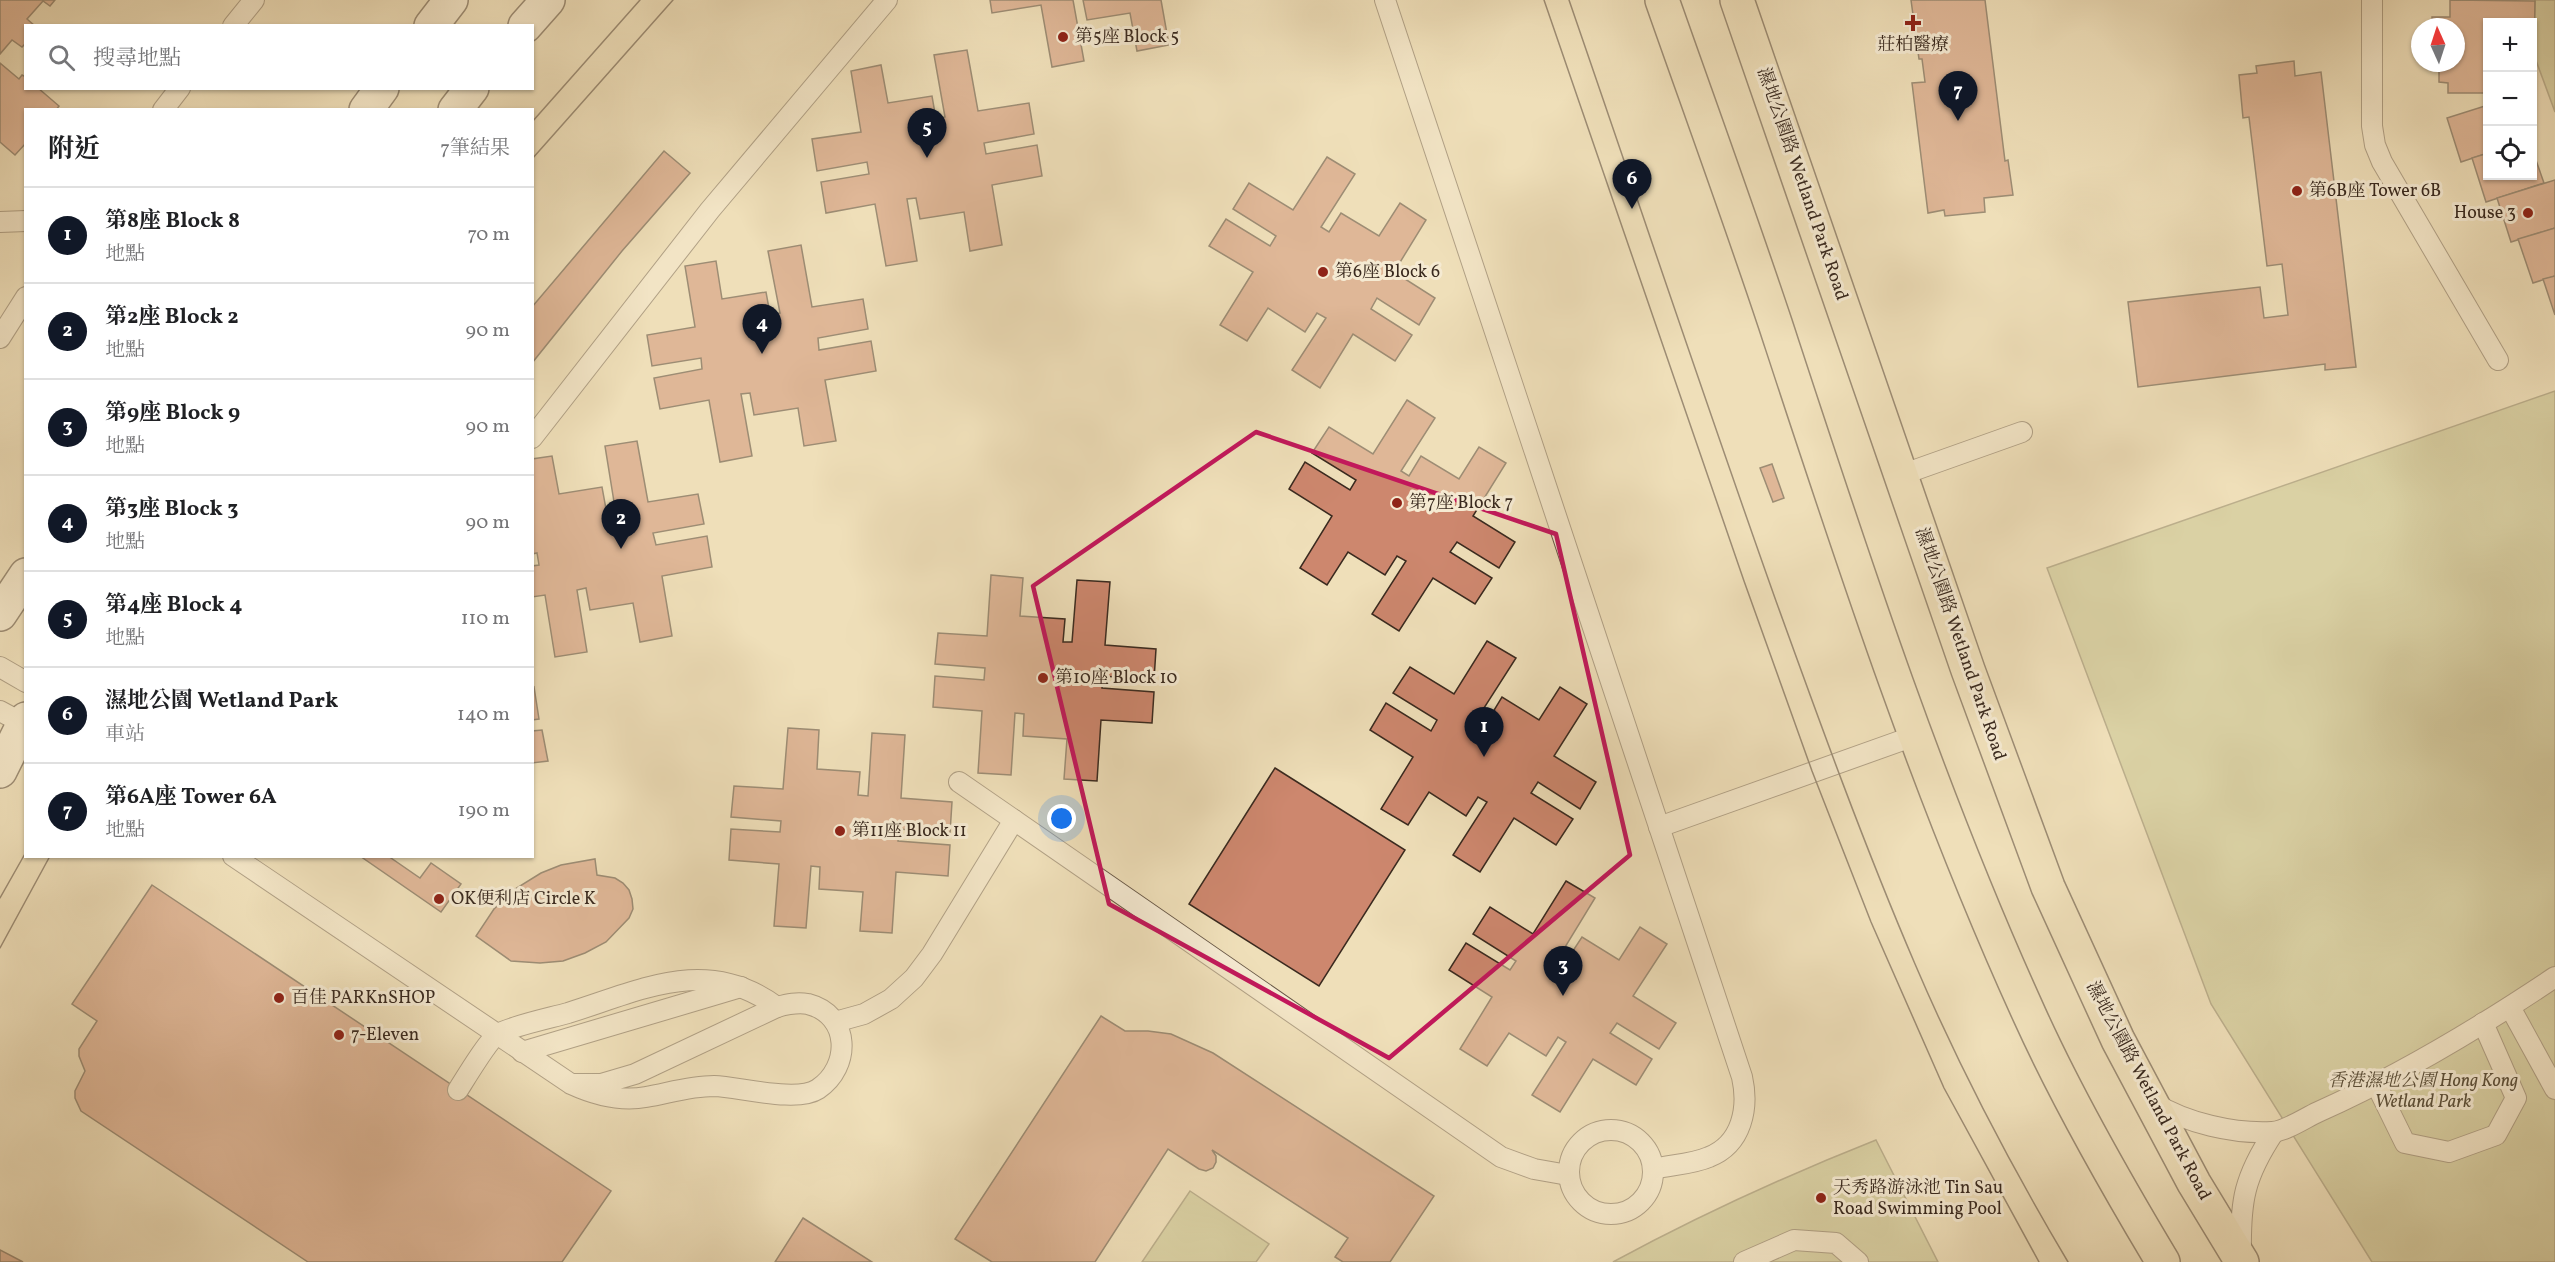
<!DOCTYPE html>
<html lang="zh-TW">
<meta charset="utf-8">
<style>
body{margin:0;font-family:Vollkorn,"Noto Serif TC",serif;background:#f6f6f6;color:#202124}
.controls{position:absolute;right:18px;top:18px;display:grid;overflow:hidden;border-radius:0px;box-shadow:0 2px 4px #0004}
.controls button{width:54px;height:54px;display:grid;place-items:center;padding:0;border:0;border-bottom:2px solid #e0e0e0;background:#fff;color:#202124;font:30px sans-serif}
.compass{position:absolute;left:2411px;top:18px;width:54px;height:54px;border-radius:50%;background:#fff;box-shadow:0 2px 4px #0004;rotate:357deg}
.you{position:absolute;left:1062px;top:819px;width:21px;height:21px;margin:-15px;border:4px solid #fff;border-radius:50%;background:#1a73e8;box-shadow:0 0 0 9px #1a73e833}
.badge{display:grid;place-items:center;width:39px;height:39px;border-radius:50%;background:#111827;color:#fff;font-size:20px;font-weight:700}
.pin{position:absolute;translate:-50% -50px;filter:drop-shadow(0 2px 3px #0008)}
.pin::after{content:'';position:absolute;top:32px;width:21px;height:18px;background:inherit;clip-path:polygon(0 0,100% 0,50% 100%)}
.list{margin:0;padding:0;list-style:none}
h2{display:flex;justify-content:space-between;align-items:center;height:78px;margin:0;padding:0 24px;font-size:26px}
h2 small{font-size:20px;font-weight:400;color:#757577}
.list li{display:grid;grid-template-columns:39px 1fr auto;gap:18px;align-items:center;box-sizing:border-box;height:96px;padding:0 24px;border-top:2px solid #e0e0e0}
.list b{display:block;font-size:22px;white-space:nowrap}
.list p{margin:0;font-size:20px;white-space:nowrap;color:#757577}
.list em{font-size:20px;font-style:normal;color:#757577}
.icon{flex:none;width:33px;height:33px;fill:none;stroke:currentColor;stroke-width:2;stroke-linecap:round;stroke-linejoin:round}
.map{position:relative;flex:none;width:2555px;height:1262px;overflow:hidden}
.search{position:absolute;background:#fff;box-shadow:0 2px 4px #0004;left:24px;top:24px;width:510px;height:66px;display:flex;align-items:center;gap:15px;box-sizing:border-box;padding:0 21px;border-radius:0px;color:#757577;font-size:22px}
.panel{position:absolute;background:#fff;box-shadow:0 2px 4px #0004;left:24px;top:108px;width:510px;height:750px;border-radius:0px}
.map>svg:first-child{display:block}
</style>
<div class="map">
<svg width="2555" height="1262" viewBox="0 0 2555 1262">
<rect width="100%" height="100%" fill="#efdfb9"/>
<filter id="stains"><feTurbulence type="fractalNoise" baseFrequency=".00333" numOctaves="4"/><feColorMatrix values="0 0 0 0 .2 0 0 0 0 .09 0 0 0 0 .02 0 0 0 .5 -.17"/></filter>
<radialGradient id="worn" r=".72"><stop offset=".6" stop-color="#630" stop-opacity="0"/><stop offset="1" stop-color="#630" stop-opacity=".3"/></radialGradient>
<!-- green -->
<g fill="#c1c08a" stroke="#7e7554" stroke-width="1.5">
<polygon points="2535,0 2555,0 2555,112 2534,55"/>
<polygon points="2555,391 2555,1262 2372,1262 2211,1004 2047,568"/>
<path d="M1876,1140l62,122h-325c85,-46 172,-86 263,-122z"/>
<polygon points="1190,1191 1269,1244 1256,1262 1142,1262"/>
</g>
<!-- building -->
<g fill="#cd876e" stroke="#3a2a1f" stroke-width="1.5">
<polygon points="0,0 55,0 50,6 43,1 27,19 35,26 26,26 26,43 22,47 12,40 0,54"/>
<polygon points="990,0 1073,0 1084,61 1052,67 1041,5 992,13"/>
<polygon points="1083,0 1161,0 1169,45 1137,51 1130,13 1087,20"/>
<polygon points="1911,0 1985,0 2005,161 2008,160 2013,195 1984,198 1985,212 1945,216 1944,210 1928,213 1912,83 1925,82 1922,59 1919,59"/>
<polygon points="2450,0 2535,1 2534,55 2532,55 2532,22 2488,22 2488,93 2448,93 2448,83 2439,82 2439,63 2456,63 2456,27 2432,27 2432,17 2450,17"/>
<polygon points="967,50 978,111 1029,103 1034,134 984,143 986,154 1037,145 1042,176 992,185 1002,245 970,251 964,212 920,219 916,198 907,199 917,261 886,266 875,204 826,213 821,182 869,174 867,162 817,171 812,139 861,132 851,71 881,65 888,103 932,96 936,119 945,117 934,55"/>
<polygon points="2294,61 2295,76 2321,72 2356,367 2325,370 2325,364 2138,387 2128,302 2260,287 2264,318 2288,315 2282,264 2267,266 2249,117 2243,118 2239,75 2257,73 2256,66"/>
<polygon points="0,63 19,79 22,75 26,77 26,88 38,88 59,106 56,110 26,110 26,143 15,155 0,142"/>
<polygon points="2488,105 2488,153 2461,162 2447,118"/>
<polygon points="2532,149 2544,183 2486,202 2472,158 2488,153 2488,176 2532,176"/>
<polygon points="664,151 690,173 622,251 532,363 532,307"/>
<polygon points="1327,157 1355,174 1321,227 1329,232 1341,213 1379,236 1400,203 1426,220 1394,272 1435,298 1419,325 1377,298 1371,309 1412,335 1395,361 1353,334 1320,388 1292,370 1326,318 1317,313 1305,332 1268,308 1247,341 1220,325 1253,272 1209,246 1226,219 1270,246 1276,236 1233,209 1249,183 1293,210"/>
<polygon points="2555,180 2555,228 2511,242 2497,198"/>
<polygon points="2555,228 2555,276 2533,283 2518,239"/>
<polygon points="801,245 812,307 863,299 868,329 818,338 819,350 871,341 876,371 825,380 836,441 804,446 798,408 754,415 750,393 741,394 752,456 720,462 709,400 660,409 654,378 702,369 701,358 652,366 647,335 695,327 685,266 716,261 722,299 766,292 770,314 780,313 768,251"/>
<polygon points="2555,276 2555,315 2543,279"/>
<polygon points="1407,400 1435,418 1401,471 1409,476 1421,456 1459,479 1479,447 1506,463 1473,516 1515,542 1499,568 1457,542 1450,552 1492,578 1475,604 1433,578 1399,631 1372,614 1406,561 1397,556 1385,575 1348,552 1327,585 1300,568 1332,516 1289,489 1305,462 1350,490 1356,480 1312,453 1329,427 1373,454"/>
<polygon points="637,441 648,502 698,494 704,524 653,533 656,545 707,536 712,567 662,576 672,636 640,642 633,603 590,610 586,588 577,590 587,652 555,657 545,595 532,597 532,566 539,565 537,553 532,554 532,459 552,456 559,494 602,487 606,509 615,508 605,446"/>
<polygon points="1772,464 1784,498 1773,502 1760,468"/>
<polygon points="991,575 1023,578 1020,616 1065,619 1063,642 1072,642 1077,580 1110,582 1105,645 1156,649 1154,680 1103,676 1102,688 1154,692 1152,723 1101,720 1097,781 1064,779 1067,739 1023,736 1024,714 1015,713 1011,775 978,773 982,711 933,707 935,676 984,680 985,668 935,664 938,633 987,636"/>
<polygon points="1487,641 1516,658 1482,711 1490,717 1502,697 1539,720 1560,687 1587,704 1554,756 1596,782 1580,809 1538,782 1531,793 1573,819 1556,845 1514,818 1480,872 1453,855 1487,802 1478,797 1466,816 1429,792 1408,825 1381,809 1413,757 1370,730 1386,703 1431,731 1437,720 1393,693 1410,667 1454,694"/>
<polygon points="534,687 539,719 532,720 532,688"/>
<polygon points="788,728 819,730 817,769 860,772 858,795 868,796 872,733 905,735 901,798 952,802 950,833 899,829 898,841 950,845 948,876 896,872 892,933 860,931 863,892 819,889 820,867 811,866 806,928 774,926 779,864 729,860 731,829 780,832 781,821 731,817 734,786 783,789"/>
<polygon points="542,730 548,761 532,763 532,731"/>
<polygon points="1275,768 1405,850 1319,986 1189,904"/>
<polygon points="360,856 388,856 420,878 431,863 461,884 441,912"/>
<polygon points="595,859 597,875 615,878 623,883 629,890 632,899 633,909 629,918 606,942 585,953 563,961 540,963 511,961 476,936 494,909 515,889 541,873 561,865"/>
<polygon points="1566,881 1595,898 1562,952 1569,957 1582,937 1619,960 1640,927 1667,944 1633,996 1676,1023 1659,1049 1617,1023 1610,1033 1652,1059 1636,1085 1593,1059 1560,1112 1532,1095 1566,1042 1558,1037 1546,1056 1509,1033 1487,1066 1460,1049 1492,997 1449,970 1466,943 1510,970 1516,961 1473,934 1490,907 1533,934"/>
<polygon points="152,885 611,1191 562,1262 308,1262 81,1111 75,1098 75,1091 85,1071 79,1056 79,1049 97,1021 72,1004"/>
<polygon points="1101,1016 1125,1031 1148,1031 1171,1034 1213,1053 1434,1196 1390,1262 1343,1262 1335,1257 1348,1238 1212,1150 1216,1156 1216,1162 1213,1168 1206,1171 1199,1169 1168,1149 1095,1262 992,1262 955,1239"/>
<polygon points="803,1218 872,1262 775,1262"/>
<polygon points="0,1250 23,1262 0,1262"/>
</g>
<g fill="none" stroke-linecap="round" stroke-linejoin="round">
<defs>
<g id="lane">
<path d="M1385,0l357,1077c7,31 0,67 -33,80 -16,7 -38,8 -55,12"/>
<polyline points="2372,0 2372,126 2375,145 2382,162 2498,360"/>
<polyline points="233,26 254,0"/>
<polyline points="163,110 180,88"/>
<polyline points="0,222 26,221"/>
<polyline points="0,338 26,297"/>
<polyline points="532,438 710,210 887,0"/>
<polyline points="1901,475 2022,432"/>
<polyline points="0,667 26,682"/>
<polyline points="0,711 26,725"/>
<polyline points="959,782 1014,820"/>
<polyline points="1659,827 1917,735"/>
<path d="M233,856l338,228c24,11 49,18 75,13 23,-4 44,-11 68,-11 26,1 83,17 104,3 33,-22 33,-74 -10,-85 -11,-2 -20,0 -31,3l-142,67 -34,10h-30"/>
<polyline points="2510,1007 2555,1089"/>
<polyline points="835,1022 864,1014 891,999 914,978 932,954 1014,820 1501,1157 1534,1169 1568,1175"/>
<polyline points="522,1052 741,987"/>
<polyline points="2377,1086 2405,1143 2449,1152 2496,1135 2516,1098 2483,1023"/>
<path d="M458,1090c7,-11 31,-51 40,-56 14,-8 52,-16 70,-21 74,-23 139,-58 209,-6"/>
<path d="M2154,1103c32,20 80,31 118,29 14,-1 33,-14 46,-20 83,-37 161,-84 237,-135"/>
<circle cx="1611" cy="1172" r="42"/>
<path d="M2241,1254c-1,-53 3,-77 33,-122"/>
<polyline points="1744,1262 1794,1240 1836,1243 1858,1262"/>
</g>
<g id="secondary">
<polyline points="431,26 451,0"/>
<polyline points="525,26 548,0"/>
<polyline points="366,110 382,88"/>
<polyline points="455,110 472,88"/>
<polyline points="0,614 26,575"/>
<polyline points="0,771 26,719"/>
</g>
<g id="primary">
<path d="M1662,0c38,108 77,215 113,323 76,232 153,470 255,693 38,84 85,166 133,246"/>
<polyline points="1737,0 1968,670 2048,887 2118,1040 2194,1183 2242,1262"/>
</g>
</defs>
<!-- lane casing -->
<use href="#lane" stroke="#675746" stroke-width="22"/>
<!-- secondary casing -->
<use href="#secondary" stroke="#3a2a1f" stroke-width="36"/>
<!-- primary casing -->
<use href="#primary" stroke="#3a2a1f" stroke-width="36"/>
<!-- lane -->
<use href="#lane" stroke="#f5ead2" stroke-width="20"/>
<!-- secondary -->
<use href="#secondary" stroke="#f5ead2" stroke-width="33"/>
<!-- primary -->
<use href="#primary" stroke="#efdfb9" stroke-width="33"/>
<!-- tram -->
<g stroke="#3a2a1f" stroke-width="1.5">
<polyline points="1544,0 1744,581 1812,771 1871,922 1944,1088 2039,1262"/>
<path d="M1569,0c69,200 136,401 207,601 44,122 88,244 139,363 44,103 96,202 153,298"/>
<polyline points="532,122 640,0"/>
<polyline points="532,159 673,0"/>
<polyline points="0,898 26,852"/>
<polyline points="0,948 50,856"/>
</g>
</g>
<!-- marked area -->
<path d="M0 0H2555V1262H0ZM1256,432l300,102 74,321 -241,203 -280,-154 -76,-318z" fill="#efdfb9" fill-opacity=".55" fill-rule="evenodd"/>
<path fill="none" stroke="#c2185b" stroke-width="4.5" stroke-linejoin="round" d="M1256,432l300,102 74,321 -241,203 -280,-154 -76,-318z"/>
<!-- markers -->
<g fill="#8f2418" stroke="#f5ead2" stroke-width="2">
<path d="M1910 14h6v6h6v6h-6v6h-6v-6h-6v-6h6z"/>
<circle cx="1063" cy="37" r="6"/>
<circle cx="2297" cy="191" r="6"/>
<circle cx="2528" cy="213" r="6"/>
<circle cx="1323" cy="272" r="6"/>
<circle cx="1397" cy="503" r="6"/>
<circle cx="1043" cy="678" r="6"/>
<circle cx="840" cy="831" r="6"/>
<circle cx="439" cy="899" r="6"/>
<circle cx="279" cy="998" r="6"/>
<circle cx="339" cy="1035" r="6"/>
<circle cx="1821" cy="1198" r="6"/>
</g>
<g text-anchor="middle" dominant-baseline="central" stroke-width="6" stroke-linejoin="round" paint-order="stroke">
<!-- poi labels -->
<g font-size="18" fill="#3a2a1f" stroke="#f5ead2" text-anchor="start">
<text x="1075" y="37">第5座 Block 5</text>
<text x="1913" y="45" text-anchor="middle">莊柏醫療</text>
<text x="2309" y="191">第6B座 Tower 6B</text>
<text x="2516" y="213" text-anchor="end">House 3</text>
<text x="1335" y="272">第6座 Block 6</text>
<text x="1409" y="503">第7座 Block 7</text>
<text x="1055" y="678">第10座 Block 10</text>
<text x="852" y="831">第11座 Block 11</text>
<text x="451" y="899">OK便利店 Circle K</text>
<text x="291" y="998">百佳 PARKnSHOP</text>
<text x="351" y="1035">7-Eleven</text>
<text x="1833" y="1188">天秀路游泳池 Tin Sau<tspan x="1833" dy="21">Road Swimming Pool</tspan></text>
</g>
<!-- street labels -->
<g font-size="18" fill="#3a2a1f" stroke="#f5ead2">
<text transform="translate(1802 184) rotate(71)">濕地公園路 Wetland Park Road</text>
<text transform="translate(1960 644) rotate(71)">濕地公園路 Wetland Park Road</text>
<text transform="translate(2148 1091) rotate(62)">濕地公園路 Wetland Park Road</text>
</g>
<!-- park labels -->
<g font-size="18" font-style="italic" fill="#5c503a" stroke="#f5ead2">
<text x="2423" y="1081">香港濕地公園 Hong Kong<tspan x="2423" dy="21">Wetland Park</tspan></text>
</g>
</g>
<rect width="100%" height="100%" filter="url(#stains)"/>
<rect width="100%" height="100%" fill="url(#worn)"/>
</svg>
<div class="controls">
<button>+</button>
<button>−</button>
<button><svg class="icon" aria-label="locate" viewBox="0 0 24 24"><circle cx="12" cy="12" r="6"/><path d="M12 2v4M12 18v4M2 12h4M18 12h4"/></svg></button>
</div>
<svg class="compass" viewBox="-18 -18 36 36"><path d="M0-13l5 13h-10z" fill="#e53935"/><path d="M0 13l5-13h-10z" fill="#757577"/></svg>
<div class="you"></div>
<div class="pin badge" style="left:1484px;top:757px">1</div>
<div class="pin badge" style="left:621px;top:549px">2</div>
<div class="pin badge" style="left:1563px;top:996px">3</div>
<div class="pin badge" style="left:762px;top:354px">4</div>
<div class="pin badge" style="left:927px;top:158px">5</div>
<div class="pin badge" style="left:1632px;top:209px">6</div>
<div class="pin badge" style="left:1958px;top:121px">7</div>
<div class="search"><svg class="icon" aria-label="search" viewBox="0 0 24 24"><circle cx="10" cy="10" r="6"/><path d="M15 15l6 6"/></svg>搜尋地點</div>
<section class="panel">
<h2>附近<small>7筆結果</small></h2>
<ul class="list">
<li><span class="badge">1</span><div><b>第8座 Block 8</b><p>地點</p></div><em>70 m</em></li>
<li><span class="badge">2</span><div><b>第2座 Block 2</b><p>地點</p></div><em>90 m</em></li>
<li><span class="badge">3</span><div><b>第9座 Block 9</b><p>地點</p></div><em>90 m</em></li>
<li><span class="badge">4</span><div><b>第3座 Block 3</b><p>地點</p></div><em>90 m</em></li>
<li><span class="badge">5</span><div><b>第4座 Block 4</b><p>地點</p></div><em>110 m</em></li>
<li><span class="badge">6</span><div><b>濕地公園 Wetland Park</b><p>車站</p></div><em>140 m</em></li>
<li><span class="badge">7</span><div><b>第6A座 Tower 6A</b><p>地點</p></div><em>190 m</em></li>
</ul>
</section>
</div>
